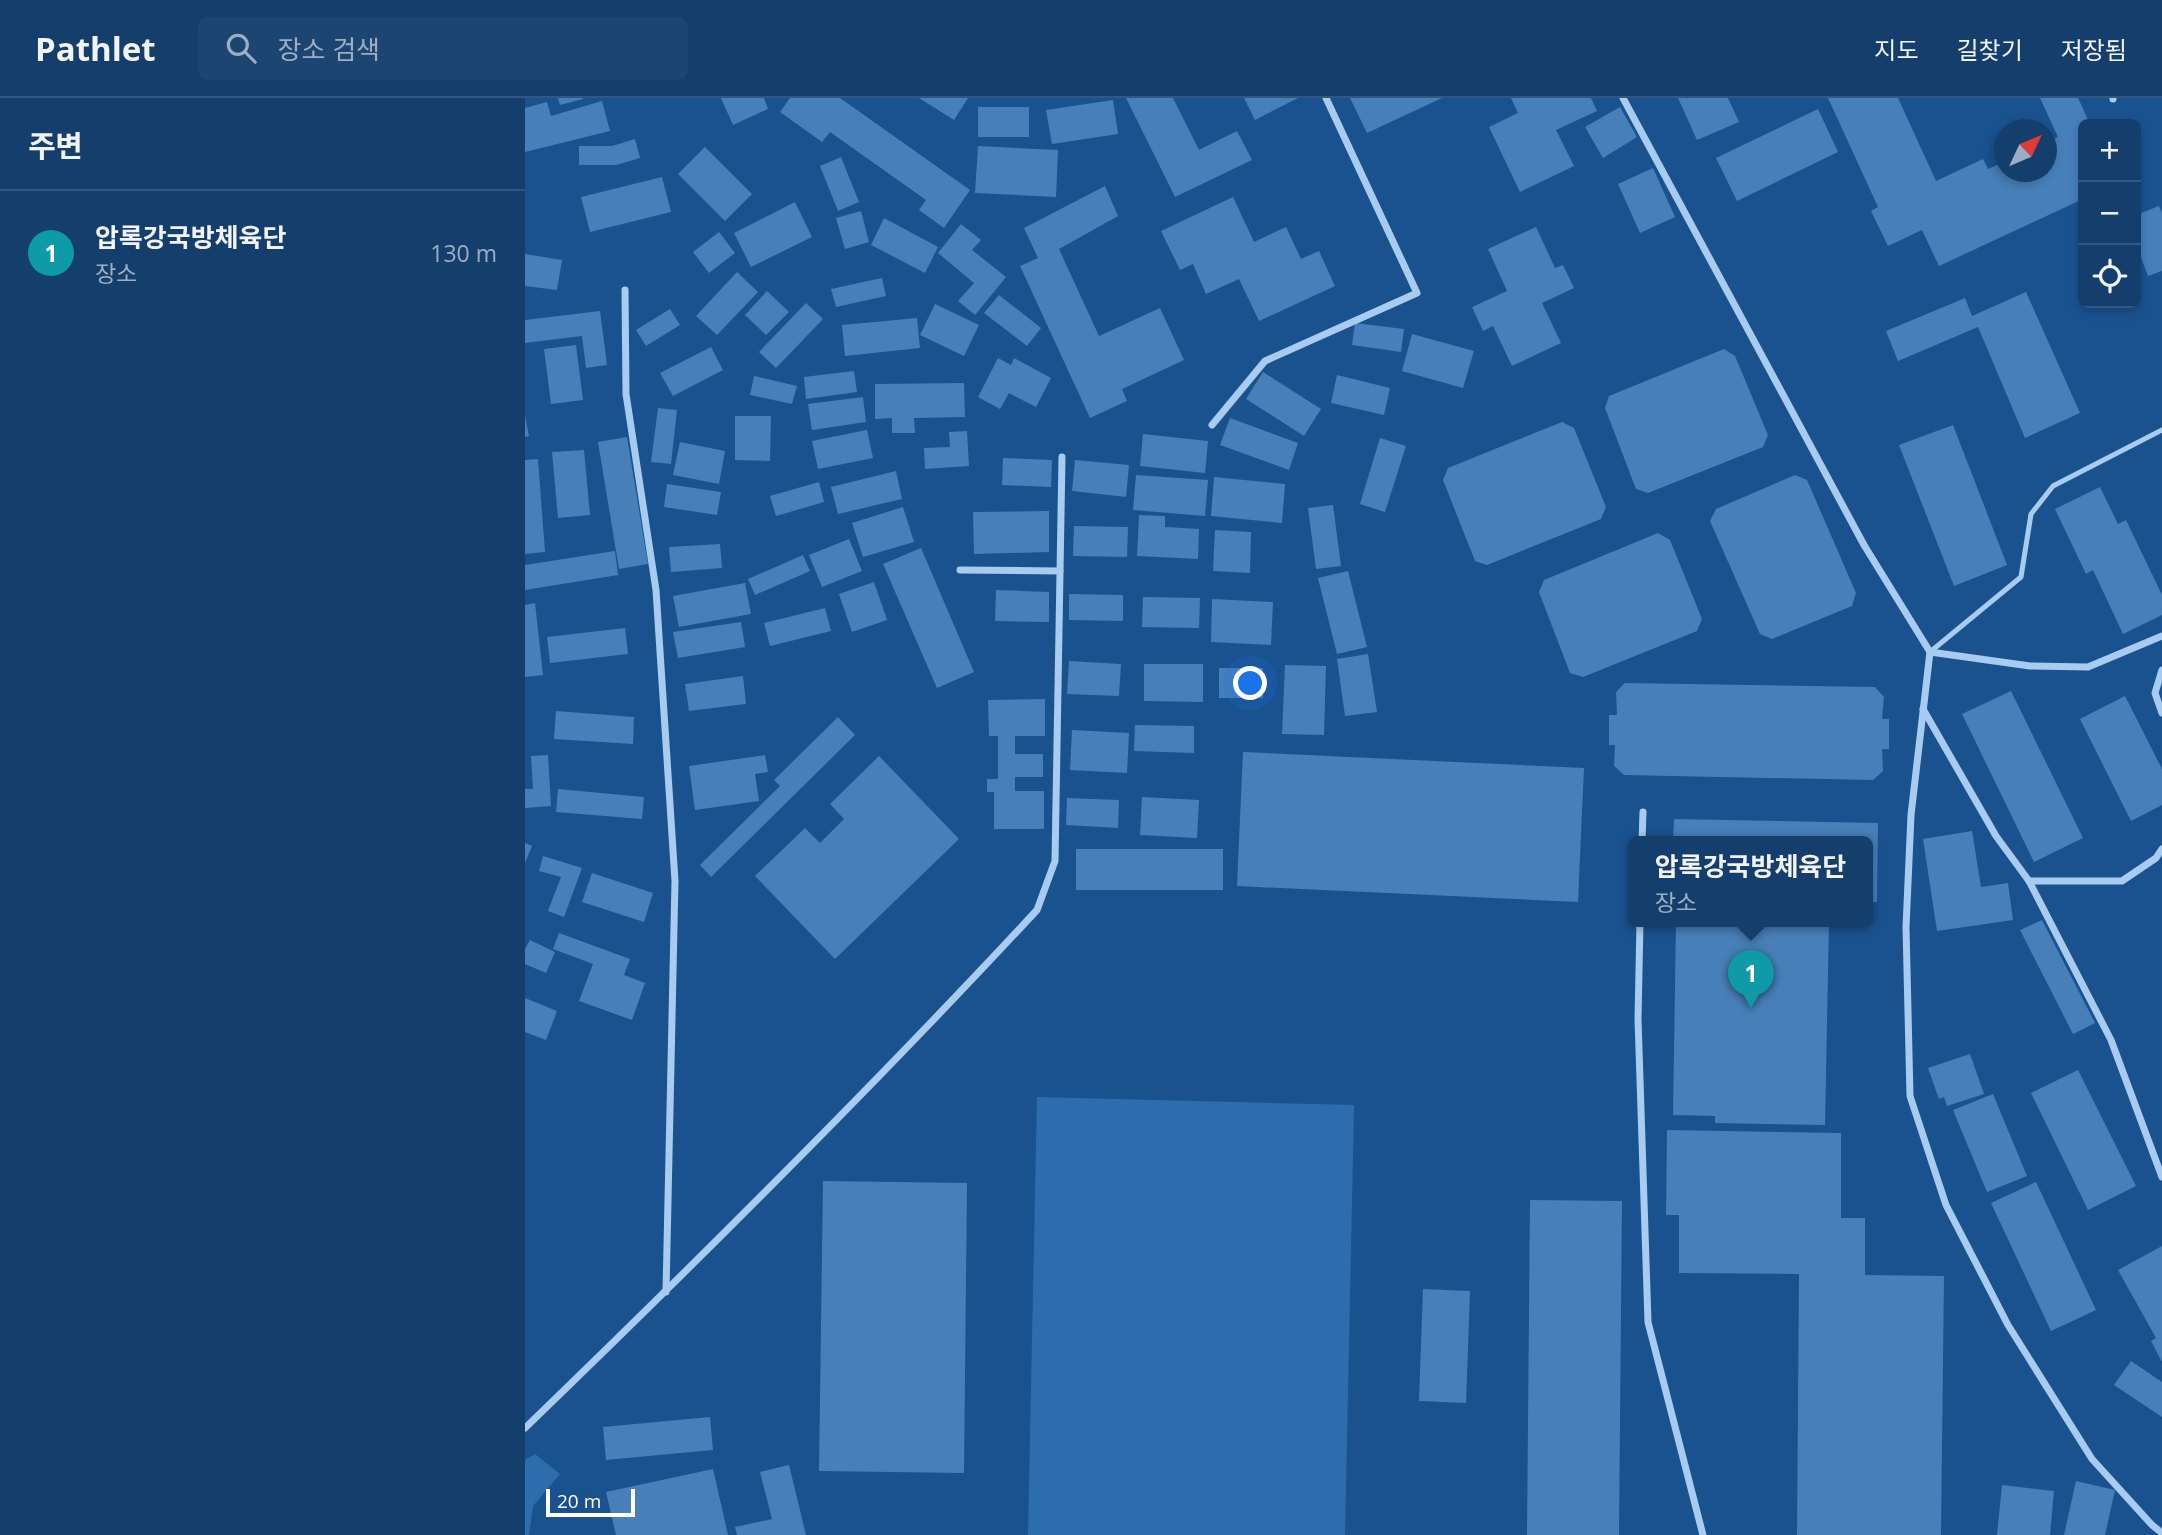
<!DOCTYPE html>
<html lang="ko">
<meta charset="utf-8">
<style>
body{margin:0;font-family:"Open Sans","Noto Sans KR",sans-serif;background:#1d4572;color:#f1f3f6}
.controls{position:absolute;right:21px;top:21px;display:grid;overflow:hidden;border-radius:10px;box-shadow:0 4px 10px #0003}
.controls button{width:63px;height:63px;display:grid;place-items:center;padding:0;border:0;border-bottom:2px solid #33577f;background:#143e6c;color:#f1f3f6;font:35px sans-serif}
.compass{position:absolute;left:1469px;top:21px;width:63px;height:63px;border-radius:50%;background:#143e6c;box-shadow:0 4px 10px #0003;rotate:46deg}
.scale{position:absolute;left:21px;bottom:18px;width:89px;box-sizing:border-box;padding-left:7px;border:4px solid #fff;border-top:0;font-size:19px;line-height:24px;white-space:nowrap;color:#fff;-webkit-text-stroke:5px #1a5290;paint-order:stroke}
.you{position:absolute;left:726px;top:586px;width:24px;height:24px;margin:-18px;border:5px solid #fff;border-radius:50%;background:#1a73e8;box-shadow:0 0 0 10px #1a73e833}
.badge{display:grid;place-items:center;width:46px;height:46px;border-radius:50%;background:#e69b98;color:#fff;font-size:23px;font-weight:700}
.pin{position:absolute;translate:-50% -58px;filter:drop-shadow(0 2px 4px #0008)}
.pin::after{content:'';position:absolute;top:37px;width:24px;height:21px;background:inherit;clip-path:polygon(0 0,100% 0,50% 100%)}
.popup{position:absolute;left:1103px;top:738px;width:245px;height:91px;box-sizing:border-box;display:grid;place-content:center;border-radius:10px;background:#143e6c;filter:drop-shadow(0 2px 5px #0005);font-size:23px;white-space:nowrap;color:#9daec2}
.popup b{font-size:26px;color:#f1f3f6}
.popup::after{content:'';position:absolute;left:50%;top:100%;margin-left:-14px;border:14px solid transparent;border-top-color:#143e6c}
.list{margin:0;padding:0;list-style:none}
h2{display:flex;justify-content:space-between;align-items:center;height:91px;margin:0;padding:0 28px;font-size:30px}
h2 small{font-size:23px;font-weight:400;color:#9daec2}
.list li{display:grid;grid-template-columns:46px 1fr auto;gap:21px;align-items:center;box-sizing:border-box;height:126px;padding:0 28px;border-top:2px solid #33577f}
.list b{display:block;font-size:26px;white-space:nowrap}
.list p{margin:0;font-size:23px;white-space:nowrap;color:#9daec2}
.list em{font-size:23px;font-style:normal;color:#9daec2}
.icon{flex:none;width:38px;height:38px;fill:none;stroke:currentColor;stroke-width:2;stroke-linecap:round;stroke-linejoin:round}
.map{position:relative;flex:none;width:1637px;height:1437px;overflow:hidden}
header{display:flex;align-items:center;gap:42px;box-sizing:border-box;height:98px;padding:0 35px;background:#143e6c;border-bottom:2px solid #33577f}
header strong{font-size:33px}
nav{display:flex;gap:38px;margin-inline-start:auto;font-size:24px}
.search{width:490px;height:63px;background:#1d4572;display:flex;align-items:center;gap:18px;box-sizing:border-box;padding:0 24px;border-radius:10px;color:#9daec2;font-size:26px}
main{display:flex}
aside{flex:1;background:#143e6c}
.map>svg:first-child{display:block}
</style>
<header>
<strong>Pathlet</strong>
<div class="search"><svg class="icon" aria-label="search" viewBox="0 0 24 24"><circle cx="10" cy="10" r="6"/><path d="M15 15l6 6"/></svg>장소 검색</div>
<nav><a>지도</a><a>길찾기</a><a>저장됨</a></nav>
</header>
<main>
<aside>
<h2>주변<small></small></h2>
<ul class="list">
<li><span class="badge" style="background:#0f9aa8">1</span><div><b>압록강국방체육단</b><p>장소</p></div><em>130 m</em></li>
</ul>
</aside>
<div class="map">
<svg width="1637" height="1437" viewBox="0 0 1637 1437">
<rect width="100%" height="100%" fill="#1a5290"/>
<!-- green -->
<g fill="#2d6dae">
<polygon points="512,999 829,1007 820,1437 503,1437"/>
<polygon points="10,1356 35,1376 8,1408 4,1437 0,1437 0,1362"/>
</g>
<!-- building -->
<g fill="#477fb9">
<polygon points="33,0 58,0 58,1 35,7"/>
<polygon points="196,0 239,0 243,11 208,27"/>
<polygon points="265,0 315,0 445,92 419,130 394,112 401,102 305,34 297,44 255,14"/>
<polygon points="394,0 443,0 429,22"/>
<polygon points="601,0 648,0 674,52 712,33 727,62 650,99"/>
<polygon points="719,0 773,0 730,22"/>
<polygon points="825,0 917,0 842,35"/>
<polygon points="986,0 1066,0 1072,13 1031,32 1049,68 995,94 964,29 993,15"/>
<polygon points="1153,0 1203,0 1214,24 1172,42"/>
<polygon points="1303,0 1373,0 1411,83 1458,61 1463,71 1479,64 1479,74 1521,74 1521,44 1533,39 1515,0 1553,0 1565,26 1558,26 1558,101 1414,168 1397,132 1363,148 1346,113 1353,109"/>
<polygon points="588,2 593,36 527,46 521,12"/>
<polygon points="77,3 85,33 0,54 0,10 22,4 26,18"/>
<rect x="453" y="9" width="51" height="30"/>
<polygon points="1095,9 1112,39 1078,60 1060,29"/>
<polygon points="1293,11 1313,54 1212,103 1191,60"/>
<polygon points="110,41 115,60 91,67 54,67 54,48 87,48"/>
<polygon points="453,48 533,52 531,99 450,95"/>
<polygon points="180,49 227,96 200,123 153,76"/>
<polygon points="316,59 334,104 313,113 295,68"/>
<polygon points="1128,70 1150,119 1115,135 1093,86"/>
<polygon points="137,79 146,114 65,134 56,99"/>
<polygon points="580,88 593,118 534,151 574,238 635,210 659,262 597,291 602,303 565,320 495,168 513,160 499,130"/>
<polygon points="708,99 729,144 761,129 776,161 794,153 810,188 734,223 714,181 681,196 668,166 655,172 636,133"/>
<polygon points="270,104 287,139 226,169 209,135"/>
<polygon points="1634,108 1637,115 1637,173 1623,178 1611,146 1611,117"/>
<polygon points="336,113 344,144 320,151 311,120"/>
<polygon points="359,120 413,149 400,175 346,147"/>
<polygon points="436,126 456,142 447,152 481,179 450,217 433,203 449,185 413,155"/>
<polygon points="1011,129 1030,170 1038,167 1049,190 1017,205 1036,245 987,268 968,228 958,233 947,209 982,193 963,151"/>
<polygon points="194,134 210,155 184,175 168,154"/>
<polygon points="0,156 37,162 32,192 0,188"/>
<polygon points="212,174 233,194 192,237 171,218"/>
<polygon points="357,180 361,198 311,209 306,191"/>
<polygon points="242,193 264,214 241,237 220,217"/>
<polygon points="1501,194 1555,315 1500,340 1453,229 1373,263 1361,233 1440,200 1447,218"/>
<polygon points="474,197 516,230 502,248 459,215"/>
<polygon points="281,205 298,221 251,270 234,254"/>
<polygon points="410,206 454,227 439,258 395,237"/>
<polygon points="145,211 155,227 121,248 111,232"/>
<polygon points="75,213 82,267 61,270 57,238 0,245 0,222"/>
<polygon points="392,220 395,250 320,258 317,227"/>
<polygon points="830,225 879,231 876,254 827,247"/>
<polygon points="887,236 949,253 938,290 877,273"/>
<polygon points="51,247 58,302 26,306 19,251"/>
<polygon points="186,249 198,272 148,298 135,275"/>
<polygon points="1199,251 1210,258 1243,337 1238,349 1123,395 1111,391 1080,310 1084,298"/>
<polygon points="473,260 486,267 489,260 526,280 511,309 484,295 475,311 453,299"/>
<polygon points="329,273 332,294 281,301 279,279"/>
<polygon points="738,274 796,311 779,338 721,301"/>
<polygon points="812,277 865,290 859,317 806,305"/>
<polygon points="229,278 272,288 267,306 225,297"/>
<polygon points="439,285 440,319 389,320 390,335 367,335 367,320 350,321 350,286"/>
<polygon points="338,299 341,324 287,332 283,306"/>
<polygon points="133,310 152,312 146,366 126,364"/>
<polygon points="0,318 4,338 0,339"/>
<polygon points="210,318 246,318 245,363 210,362"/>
<polygon points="705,320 773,345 764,372 695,347"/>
<polygon points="1037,324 1049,330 1081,409 1076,421 962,467 950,463 918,382 923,370"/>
<polygon points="1428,327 1482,467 1429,488 1374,347"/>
<polygon points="342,332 348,360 293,371 287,343"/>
<polygon points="442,333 444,368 400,371 399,350 425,349 424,334"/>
<polygon points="618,336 683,343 680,375 615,368"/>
<polygon points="102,339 123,466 94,471 73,344"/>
<polygon points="855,340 881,348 860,414 835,406"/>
<polygon points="155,344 200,353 194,386 148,377"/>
<polygon points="59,352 65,417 33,420 27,354"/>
<polygon points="478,360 527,362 526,389 477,387"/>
<polygon points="13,361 20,454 0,456 0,362"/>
<polygon points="550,362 604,367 601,399 547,393"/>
<polygon points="371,373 377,401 313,416 306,389"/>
<polygon points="611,377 683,382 680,418 608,412"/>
<polygon points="1270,377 1282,382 1331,495 1327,508 1247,541 1235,536 1185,423 1191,411"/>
<polygon points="689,379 760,386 757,425 686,418"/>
<polygon points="294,384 299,404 251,418 245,398"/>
<polygon points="142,386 196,394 192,417 139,409"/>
<polygon points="1575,389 1593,426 1601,422 1637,497 1637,517 1598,536 1568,472 1561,476 1530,411"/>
<polygon points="808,407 816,468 791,471 783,410"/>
<polygon points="378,409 389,444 338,459 327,425"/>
<polygon points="524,413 524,454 449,456 448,414"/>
<polygon points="614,417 640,418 640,429 674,431 673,461 612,458"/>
<polygon points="549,428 603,429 602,459 548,458"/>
<polygon points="690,432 726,434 725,475 688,473"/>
<polygon points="1133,435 1145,442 1177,521 1172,533 1058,579 1045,575 1014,494 1019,482"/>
<polygon points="324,441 337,473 297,489 284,457"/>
<polygon points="195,446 197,470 146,474 144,449"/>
<polygon points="396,450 449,574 412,590 358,466"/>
<polygon points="90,453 93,477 0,492 0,467"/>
<polygon points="278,457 285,473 230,497 223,481"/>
<polygon points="823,473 842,549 812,556 793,480"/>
<polygon points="349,484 362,522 327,534 314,496"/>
<polygon points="220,485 226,516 154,529 148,498"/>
<polygon points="471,492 524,494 524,524 470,523"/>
<polygon points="544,496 598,497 598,523 544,522"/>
<polygon points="618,499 675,500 674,530 617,529"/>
<polygon points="687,501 748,504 746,547 686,544"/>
<polygon points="10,505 18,577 0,579 0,507"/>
<polygon points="300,510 306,533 245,548 239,525"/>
<polygon points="216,524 220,549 153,560 148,534"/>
<polygon points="100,530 103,556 25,565 22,539"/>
<polygon points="843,556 852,614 820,618 812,561"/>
<polygon points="544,563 596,566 594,598 542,596"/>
<polygon points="619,566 678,566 678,604 619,603"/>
<polygon points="760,567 801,568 799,637 757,636"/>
<rect x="694" y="570" width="44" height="30"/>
<polygon points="218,578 221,606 164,613 160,586"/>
<polygon points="1100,585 1350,589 1359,599 1357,621 1364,621 1364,651 1357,651 1358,673 1348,682 1099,677 1089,668 1090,647 1084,647 1084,617 1092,617 1091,594"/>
<polygon points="1486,593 1558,740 1509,764 1437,616"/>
<polygon points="1600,598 1637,671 1637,707 1606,723 1555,621"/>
<polygon points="520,601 520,638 490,638 490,656 518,656 518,679 490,679 490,693 519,693 519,731 469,731 469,694 462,694 462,681 473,681 473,638 464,638 463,602"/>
<polygon points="31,613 109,619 108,646 29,641"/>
<polygon points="313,619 330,637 186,779 175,767 255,688 249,682"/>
<polygon points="610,627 669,628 669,655 609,653"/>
<polygon points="547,632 604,635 602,675 545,672"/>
<polygon points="718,654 1059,670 1053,804 712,788"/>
<polygon points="23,657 26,708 0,710 0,691 8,691 6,658"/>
<polygon points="240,657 243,674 230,676 234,703 170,712 164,668"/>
<polygon points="354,658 434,741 310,861 230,778 280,730 295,745 319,721 305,706"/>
<polygon points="33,691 119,699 117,721 31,714"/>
<polygon points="617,699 674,702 672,740 615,737"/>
<polygon points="542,700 594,702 593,730 541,727"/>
<polygon points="1149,721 1353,725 1352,804 1343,804 1343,744 1148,744"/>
<polygon points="1447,733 1456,789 1483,785 1488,822 1412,833 1398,741"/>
<polygon points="0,745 7,748 0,765"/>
<rect x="551" y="751" width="147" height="41"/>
<polygon points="18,758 57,770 39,819 23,813 36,779 14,773"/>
<polygon points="67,775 128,795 119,824 57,804"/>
<polygon points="1517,822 1570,925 1548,936 1495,832"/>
<polygon points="1151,824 1304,824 1300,1027 1190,1025 1190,1018 1148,1017"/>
<polygon points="34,835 105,861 99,877 120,885 107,922 54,903 68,866 28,851"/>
<polygon points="5,842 30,854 21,875 0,866 0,851"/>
<polygon points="0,900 32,913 21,942 0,934"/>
<polygon points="1445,956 1459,996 1422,1008 1419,999 1414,1001 1403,970"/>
<polygon points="1553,972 1611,1088 1563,1112 1506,995"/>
<polygon points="1468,996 1502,1078 1462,1094 1428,1012"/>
<polygon points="1142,1032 1316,1035 1316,1120 1340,1120 1340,1177 1419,1178 1416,1437 1272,1437 1274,1176 1154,1175 1154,1117 1141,1117"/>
<polygon points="298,1083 442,1085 439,1375 294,1373"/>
<polygon points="1511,1084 1571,1212 1526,1233 1466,1105"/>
<polygon points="1005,1102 1097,1103 1094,1437 1002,1437"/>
<polygon points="1637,1148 1637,1264 1626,1243 1631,1240 1593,1172"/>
<polygon points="898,1191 945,1193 941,1305 894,1303"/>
<polygon points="1606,1263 1637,1284 1637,1319 1589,1287"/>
<polygon points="185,1319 188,1352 81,1362 78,1329"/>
<polygon points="264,1367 281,1437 212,1437 210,1429 247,1421 235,1374"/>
<polygon points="188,1371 203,1437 91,1437 81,1394"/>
<polygon points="1551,1383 1590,1392 1580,1437 1539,1437"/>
<polygon points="1477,1387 1529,1393 1525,1437 1472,1437"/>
</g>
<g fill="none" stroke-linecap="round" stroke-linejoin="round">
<!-- service -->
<polyline stroke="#a8cbef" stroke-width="5" points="1405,554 1496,479 1506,416 1528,388 1637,332"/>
<!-- minor -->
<g stroke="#a8cbef" stroke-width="7">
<polyline points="1098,0 1339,447 1405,554 1386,717 1381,829 1385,998 1421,1107 1483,1227 1567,1361 1627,1427 1637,1435"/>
<polyline points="1588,0 1588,1"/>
<polyline points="100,192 101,296 131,492 150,783 141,1194"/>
<polyline points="687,327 740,263 892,195 801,0"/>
<polyline points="435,472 535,473"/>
<polyline points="1405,554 1505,568 1563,569 1637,538"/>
<polyline points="1637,572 1630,595 1637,615"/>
<polyline points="1398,611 1471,738 1504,783 1586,942 1637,1079"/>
<polyline points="1117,744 1118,714"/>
<polyline points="1504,783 1597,783 1631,760 1637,751"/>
<polyline points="1115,824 1113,921 1123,1224 1178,1437"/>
<path d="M0,1330c175,-169 347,-340 512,-518l18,-49 7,-404"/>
</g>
</g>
</svg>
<div class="controls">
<button>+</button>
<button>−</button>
<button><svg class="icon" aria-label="locate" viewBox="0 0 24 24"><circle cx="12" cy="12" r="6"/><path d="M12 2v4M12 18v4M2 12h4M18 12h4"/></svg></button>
</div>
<svg class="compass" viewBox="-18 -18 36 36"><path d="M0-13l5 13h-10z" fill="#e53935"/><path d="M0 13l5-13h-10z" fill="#9daec2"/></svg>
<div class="scale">20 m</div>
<div class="you"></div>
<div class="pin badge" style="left:1226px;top:910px;background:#0f9aa8">1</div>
<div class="popup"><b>압록강국방체육단</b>장소</div>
</div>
</main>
